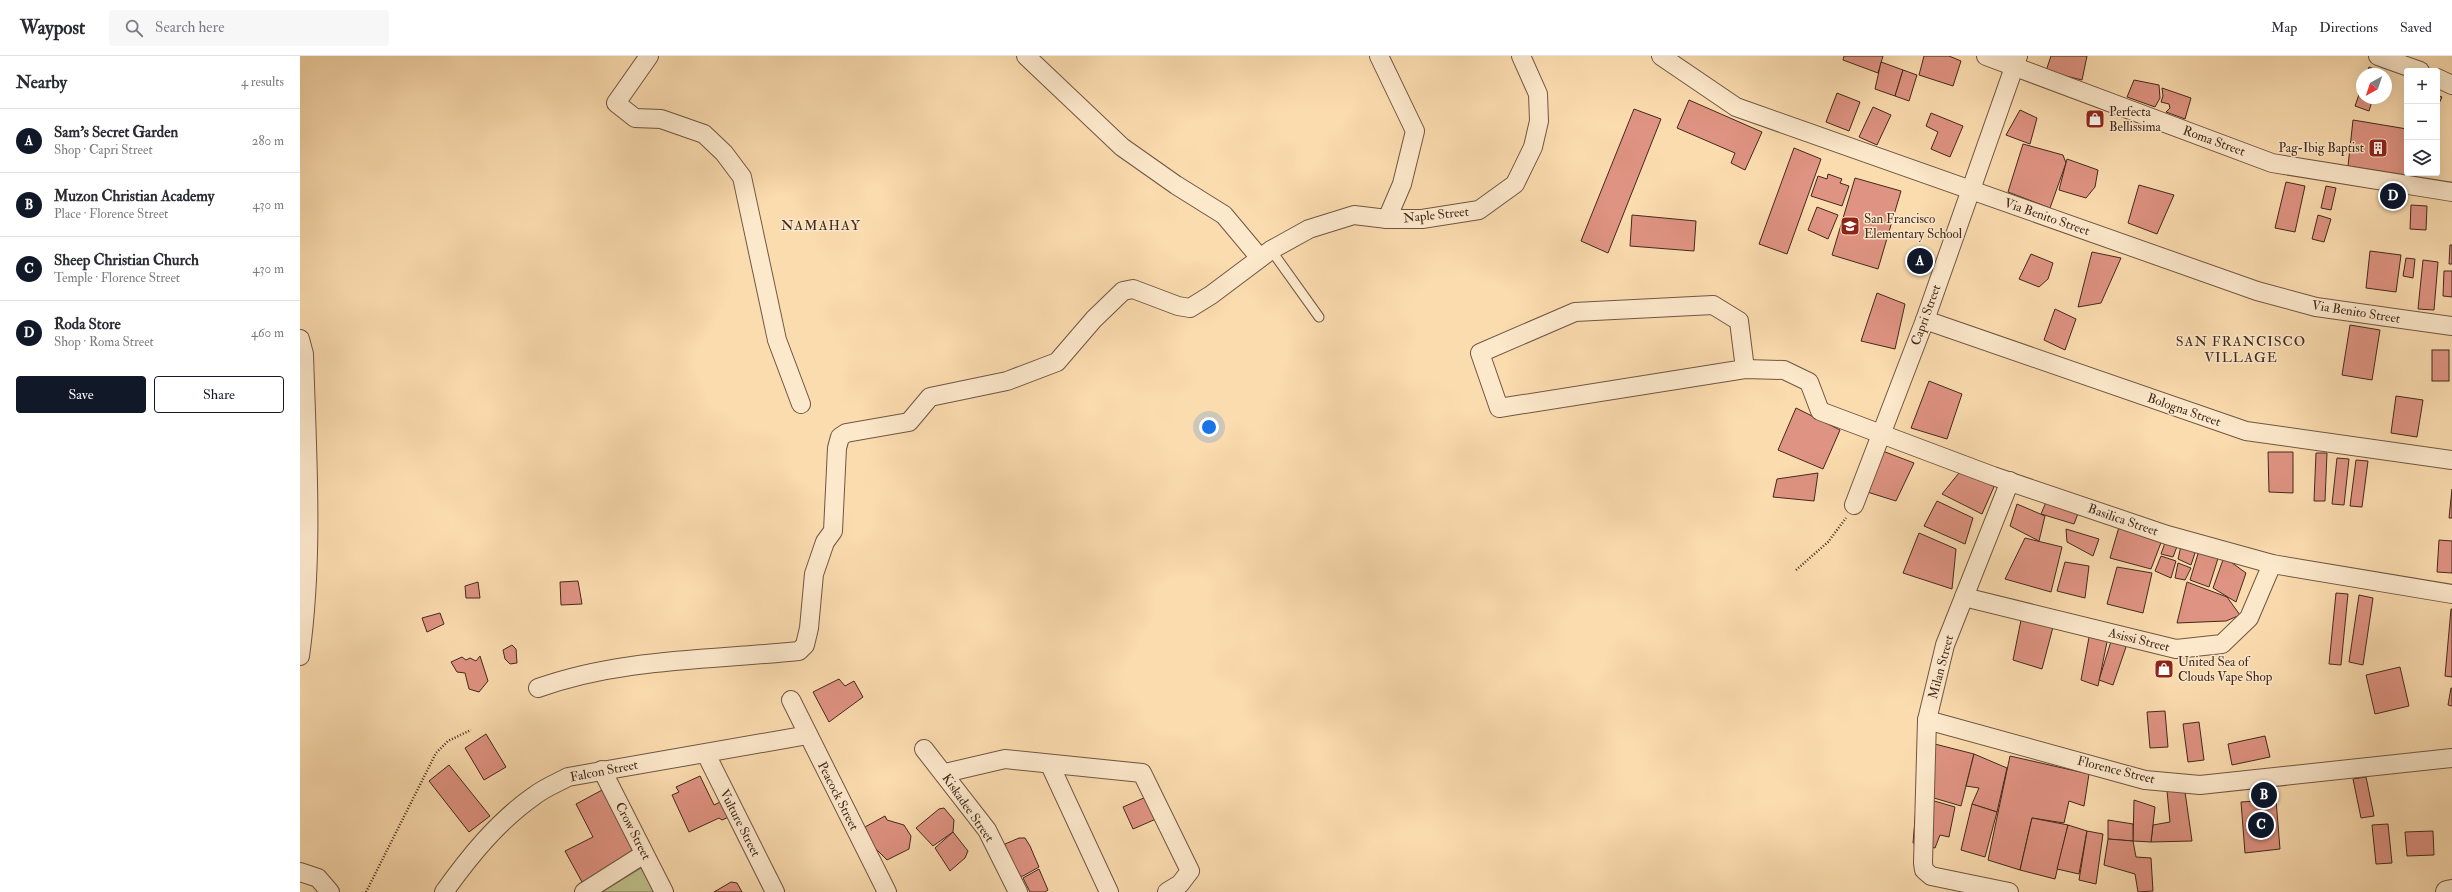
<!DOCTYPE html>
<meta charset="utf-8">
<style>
body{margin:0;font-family:"IM FELL Double Pica",serif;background:#f7f7f7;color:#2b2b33}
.controls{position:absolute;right:12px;top:12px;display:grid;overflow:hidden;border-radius:4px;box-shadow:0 4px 16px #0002}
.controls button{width:36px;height:36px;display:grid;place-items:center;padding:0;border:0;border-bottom:1px solid #e1e1e2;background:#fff;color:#2b2b33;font:20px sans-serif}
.compass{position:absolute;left:2056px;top:12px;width:36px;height:36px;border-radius:50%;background:#fff;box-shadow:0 4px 16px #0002;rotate:220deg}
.you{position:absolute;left:909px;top:371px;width:14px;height:14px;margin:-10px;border:3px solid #fff;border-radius:50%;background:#1a73e8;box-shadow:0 0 0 6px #1a73e833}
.badge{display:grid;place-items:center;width:26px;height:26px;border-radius:50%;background:#111827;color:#fff;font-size:13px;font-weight:700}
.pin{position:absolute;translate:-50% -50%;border:2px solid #fff;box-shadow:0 1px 4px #0006}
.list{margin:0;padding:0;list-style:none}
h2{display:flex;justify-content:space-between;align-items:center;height:52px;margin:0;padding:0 16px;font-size:17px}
h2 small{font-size:13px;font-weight:400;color:#7c7c81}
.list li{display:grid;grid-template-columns:26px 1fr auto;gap:12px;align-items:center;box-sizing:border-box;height:64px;padding:0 16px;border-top:1px solid #e1e1e2}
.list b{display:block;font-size:15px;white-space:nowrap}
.list p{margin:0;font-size:13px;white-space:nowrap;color:#7c7c81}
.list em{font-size:13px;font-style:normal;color:#7c7c81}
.actions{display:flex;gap:8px;padding:12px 16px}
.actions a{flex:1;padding:9px 0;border:1px solid #111827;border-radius:4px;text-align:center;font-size:14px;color:#111827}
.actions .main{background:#111827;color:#fff}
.icon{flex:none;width:22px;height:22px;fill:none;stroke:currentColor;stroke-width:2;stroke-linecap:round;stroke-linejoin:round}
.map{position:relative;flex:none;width:2152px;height:836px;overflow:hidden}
header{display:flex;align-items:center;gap:24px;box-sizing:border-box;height:56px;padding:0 20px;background:#fff;border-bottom:1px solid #e1e1e2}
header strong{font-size:19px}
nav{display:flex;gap:22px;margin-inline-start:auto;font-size:14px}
.search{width:280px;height:36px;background:#f7f7f7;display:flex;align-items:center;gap:10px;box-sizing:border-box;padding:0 14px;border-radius:4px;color:#7c7c81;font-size:15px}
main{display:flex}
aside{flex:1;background:#fff}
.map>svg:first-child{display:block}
</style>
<header>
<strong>Waypost</strong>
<div class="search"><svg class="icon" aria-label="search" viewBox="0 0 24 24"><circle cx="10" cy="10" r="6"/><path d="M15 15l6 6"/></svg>Search here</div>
<nav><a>Map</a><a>Directions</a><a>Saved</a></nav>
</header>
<main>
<aside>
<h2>Nearby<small>4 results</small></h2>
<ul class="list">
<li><span class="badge">A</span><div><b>Sam's Secret Garden</b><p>Shop · Capri Street</p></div><em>280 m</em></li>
<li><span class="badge">B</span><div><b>Muzon Christian Academy</b><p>Place · Florence Street</p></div><em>430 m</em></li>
<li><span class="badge">C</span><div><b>Sheep Christian Church</b><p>Temple · Florence Street</p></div><em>430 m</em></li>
<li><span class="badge">D</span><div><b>Roda Store</b><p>Shop · Roma Street</p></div><em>460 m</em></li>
</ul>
<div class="actions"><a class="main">Save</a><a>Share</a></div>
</aside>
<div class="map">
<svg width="2152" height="836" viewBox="0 0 2152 836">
<rect width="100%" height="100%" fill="#fbdcaf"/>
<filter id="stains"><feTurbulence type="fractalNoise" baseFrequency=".005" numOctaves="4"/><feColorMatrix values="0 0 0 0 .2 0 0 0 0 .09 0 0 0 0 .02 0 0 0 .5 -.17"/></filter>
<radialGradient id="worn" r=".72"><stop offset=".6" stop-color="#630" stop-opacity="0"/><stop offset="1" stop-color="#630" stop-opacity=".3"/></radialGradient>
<!-- green -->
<polygon fill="#bec08b" stroke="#807454" points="341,812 354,836 302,836"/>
<!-- building -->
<g fill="#df9382" stroke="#42291d">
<polygon points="1544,0 1583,0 1578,17 1543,4"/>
<polygon points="1624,0 1649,0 1661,5 1653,30 1619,19"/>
<polygon points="1751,0 1787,0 1782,24 1746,15"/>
<polygon points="1581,6 1603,14 1595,40 1575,33"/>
<polygon points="2069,11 2083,16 2082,18 2067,18"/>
<polygon points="1603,14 1617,19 1609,45 1595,40"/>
<polygon points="1834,24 1859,29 1860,42 1855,51 1827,41"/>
<polygon points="2062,30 2062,42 2073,42 2069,55 2055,50"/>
<polygon points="1862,32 1891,42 1885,63 1866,56 1870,52 1869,48 1861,46 1863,40"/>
<polygon points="1537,37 1560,46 1549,75 1526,66"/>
<polygon points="2137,39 2142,41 2137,52"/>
<polygon points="1389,44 1462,76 1445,114 1431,107 1435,97 1377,72"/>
<polygon points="1573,51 1591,59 1577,89 1559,81"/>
<polygon points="1334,53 1361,63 1308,197 1281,185"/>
<polygon points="1720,54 1737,62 1730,88 1706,79"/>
<polygon points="1631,57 1663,70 1650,101 1631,93 1638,76 1626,70"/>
<polygon points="2053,64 2107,73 2107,117 2115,117 2115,121 2048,110"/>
<polygon points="1723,88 1763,99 1766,107 1750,152 1708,136"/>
<polygon points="1494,92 1521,103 1487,198 1459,188"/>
<polygon points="1767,103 1798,114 1795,131 1786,142 1759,134"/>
<polygon points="1528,118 1542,123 1540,127 1549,130 1542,150 1511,140 1518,120 1527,123"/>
<polygon points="1555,122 1601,135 1578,213 1532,199"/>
<polygon points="1986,126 2005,130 1995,176 1975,172"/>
<polygon points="1839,129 1874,139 1857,178 1828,167"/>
<polygon points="2026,130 2036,132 2031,154 2021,152"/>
<polygon points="2111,149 2127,150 2126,174 2110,173"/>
<polygon points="1517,151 1538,159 1528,183 1508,174"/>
<polygon points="1332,159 1396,165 1394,195 1330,190"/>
<polygon points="2018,159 2031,163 2024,186 2012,183"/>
<polygon points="2150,189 2152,189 2152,208 2149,208"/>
<polygon points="2070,195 2101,199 2096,236 2066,232"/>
<polygon points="1792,196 1821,202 1801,247 1778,251"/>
<polygon points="1731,198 1753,207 1748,223 1739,231 1719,223"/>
<polygon points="2106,202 2115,203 2113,222 2103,220"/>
<polygon points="2123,204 2138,206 2134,254 2118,253"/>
<polygon points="2144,215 2152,215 2152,241 2143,240"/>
<polygon points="1577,237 1605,248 1595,293 1561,285"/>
<polygon points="1755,253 1776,263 1765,294 1744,284"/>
<polygon points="2050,269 2080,274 2072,324 2042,319"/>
<rect x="2132" y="294" width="17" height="31"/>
<polygon points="1629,325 1662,338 1647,383 1611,372"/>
<polygon points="2096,340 2123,344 2117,381 2091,377"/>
<polygon points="1496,352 1540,374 1523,413 1478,394"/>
<polygon points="1580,394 1614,407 1596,445 1564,435"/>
<polygon points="1968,396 1993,396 1993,437 1969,436"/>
<polygon points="2016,397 2027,397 2025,445 2014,445"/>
<polygon points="2037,402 2049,403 2044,449 2032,448"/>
<polygon points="2056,404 2068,405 2062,451 2050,450"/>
<polygon points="1663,412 1697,424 1682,458 1642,438"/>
<polygon points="1518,417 1514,445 1473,441 1477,423"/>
<polygon points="2152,433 2152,462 2149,462"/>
<polygon points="1749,439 1779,455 1774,468 1741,458"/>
<polygon points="1637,445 1673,462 1665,488 1624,470"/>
<polygon points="1717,448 1745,460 1739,485 1710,470"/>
<polygon points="1819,471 1862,484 1851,513 1810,502"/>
<polygon points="1766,473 1799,483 1793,500 1767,486"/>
<polygon points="1619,477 1656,493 1652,533 1603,517"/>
<polygon points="1725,482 1762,491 1751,536 1705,523"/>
<polygon points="1866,484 1878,488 1873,501 1861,498"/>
<polygon points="2139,484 2152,485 2152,517 2137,516"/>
<polygon points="1881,490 1896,494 1891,509 1878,503"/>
<polygon points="1900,491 1920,496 1909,531 1890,524"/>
<polygon points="1861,500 1876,505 1871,522 1855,515"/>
<polygon points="1924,501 1946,517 1936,546 1913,532"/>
<polygon points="1765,506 1789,510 1785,542 1757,535"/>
<polygon points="1878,507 1891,512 1885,524 1875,522"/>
<polygon points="1817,511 1852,517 1843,557 1807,548"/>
<polygon points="278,525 282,548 261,549 260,526"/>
<polygon points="178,526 180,542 166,542 165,530"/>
<polygon points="1887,526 1927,541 1940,559 1926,565 1877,567"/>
<polygon points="2036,537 2048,538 2041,609 2029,608"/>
<polygon points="2059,539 2073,542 2063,609 2049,606"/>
<polygon points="2151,553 2152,553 2152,621 2145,620"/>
<polygon points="140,557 144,568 127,576 122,562"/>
<polygon points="1721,564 1753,571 1742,613 1713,604"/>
<polygon points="1790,576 1808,581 1798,630 1781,624"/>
<polygon points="1812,582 1828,585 1813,629 1799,624"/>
<polygon points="212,589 216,593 217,607 210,608 205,603 203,594"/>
<polygon points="180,600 188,625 179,636 169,633 165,617 157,616 151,606 162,601 166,604 170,602 176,605"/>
<polygon points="1861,609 1868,611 1867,617 1860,616"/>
<polygon points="2100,611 2109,650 2075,658 2066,619"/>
<polygon points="539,623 545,630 554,625 563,641 529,666 513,636"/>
<polygon points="2151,632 2152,632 2152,650 2148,649"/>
<polygon points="1865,655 1868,691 1850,692 1847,656"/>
<polygon points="1899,666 1904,704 1888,706 1883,668"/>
<polygon points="186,678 206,711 184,724 165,692"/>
<polygon points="1965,680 1970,701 1932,709 1928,688"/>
<polygon points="1627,686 1674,698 1661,750 1617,737"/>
<polygon points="1674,698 1707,712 1697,756 1672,748 1679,732 1666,730"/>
<polygon points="1710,700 1789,718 1784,750 1769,745 1764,767 1732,762 1720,814 1688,804"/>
<polygon points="149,709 190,760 169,776 129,725"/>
<polygon points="400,720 414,749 424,744 431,760 422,764 419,762 389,776 372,739 379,736 376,731"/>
<polygon points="2066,721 2074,760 2061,762 2053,723"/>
<polygon points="304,733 337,798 282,826 265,795 293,781 276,748"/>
<polygon points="1972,734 1973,742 1955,743 1954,736"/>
<polygon points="1867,735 1885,736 1892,785 1851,786 1853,769 1870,766"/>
<polygon points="1617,740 1655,751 1649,781 1640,779 1635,792 1613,787"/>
<polygon points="846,741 856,763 833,773 823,751"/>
<polygon points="1834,744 1855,751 1851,786 1833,785"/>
<polygon points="1976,744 1980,793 1945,797 1941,746"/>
<polygon points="1672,748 1697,756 1685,801 1661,794"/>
<polygon points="644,752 654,764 653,776 633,790 616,772 639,753"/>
<polygon points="585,760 587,764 604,769 611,780 609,793 587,804 571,788 565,771"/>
<polygon points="1732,762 1768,769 1755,823 1720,814"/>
<polygon points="1808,764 1833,768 1833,785 1808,783"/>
<polygon points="2088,768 2092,807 2076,808 2072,769"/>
<polygon points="1768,769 1787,775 1779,818 1757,813"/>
<polygon points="1787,775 1803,778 1796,828 1779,824"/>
<polygon points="2133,775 2134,799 2107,800 2105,776"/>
<polygon points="653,776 668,795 665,802 650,815 635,792"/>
<polygon points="719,782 725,782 730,790 739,811 723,820 716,821 707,801 705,788"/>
<polygon points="1808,783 1833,785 1836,801 1851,802 1853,835 1838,836 1835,818 1804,809"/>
<polygon points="739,813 748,834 745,836 730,836 723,822"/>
<polygon points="431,826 437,827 442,836 414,836"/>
</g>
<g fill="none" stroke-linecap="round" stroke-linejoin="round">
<defs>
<polyline id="service" points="971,194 1019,261"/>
<g id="minor">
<polyline points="349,0 316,47 335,62 361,63 404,78 424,97 442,121 477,284 501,348"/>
<polyline points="726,0 822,91 876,129 924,159 960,202"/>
<polyline points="1079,0 1115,75 1102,128 1087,163"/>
<polyline points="1361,0 1436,51 1957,235 2016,251 2152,270"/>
<polyline points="1686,0 1972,107 2152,136"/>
<polyline points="2078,0 2120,15"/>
<polyline points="2137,22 2152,29"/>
<polyline points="1625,264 1946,375 2152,404"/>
<path d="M0,283l4,15c3,100 10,202 -4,302"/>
<polyline points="1445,313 1439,265 1413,249 1275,256 1180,297 1199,352 1445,313 1484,314 1509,326 1520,355 1693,420 1867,479 1972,508 2152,538"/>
<polyline points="1554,449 1625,264 1718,0"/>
<polyline points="1664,541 1876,593 1922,588 1949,562 1972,508"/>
<path d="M238,632c84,-30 173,-28 261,-37l6,-6 4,-17 5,-54 11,-32 8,-11 4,-83 3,-11 6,-4 63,-11 21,-25 77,-16 50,-19 37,-43 29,-28 10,-2 45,17 12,2 21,-13 60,-45 38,-21 45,-14 33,4h35l57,-9 36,-26 18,-37 6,-26 -1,-27 -17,-38"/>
<polyline points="491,644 587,836"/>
<polyline points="1627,664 1845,724 1900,729 2152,702"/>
<polyline points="624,693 687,774 718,836"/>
<polyline points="406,698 475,836"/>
<polyline points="750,709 809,836"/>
<polyline points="302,714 364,836"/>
<polyline points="645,717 705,703 842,717 890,815 880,828 867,836"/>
<polyline points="0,816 18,822 30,836"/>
<path d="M144,836c25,-35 54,-71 90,-96 10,-8 23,-13 34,-19l240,-42"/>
<polyline points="284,836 344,798"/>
<polyline points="1709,836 1631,820 1624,814 1623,807 1627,664 1645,589 1710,425"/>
</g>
<polyline id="tertiary" points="2147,836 2152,835"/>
</defs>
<!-- service casing -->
<use href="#service" stroke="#705642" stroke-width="11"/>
<!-- minor casing -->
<use href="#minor" stroke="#705642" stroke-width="20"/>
<!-- tertiary casing -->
<use href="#tertiary" stroke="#705642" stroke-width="24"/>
<!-- path -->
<g stroke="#42291d" stroke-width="2.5" stroke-dasharray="1 2" stroke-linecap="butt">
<polyline points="1496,514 1528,486 1546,462"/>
<polyline points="66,836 136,697 148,685 171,674"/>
</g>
<!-- service -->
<use href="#service" stroke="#fce8cb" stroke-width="9"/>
<!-- minor -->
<use href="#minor" stroke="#fce8cb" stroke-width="18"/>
<!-- tertiary -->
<use href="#tertiary" stroke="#fce8cb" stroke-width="22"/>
</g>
<!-- icons -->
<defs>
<symbol id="shop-square" viewBox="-11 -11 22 22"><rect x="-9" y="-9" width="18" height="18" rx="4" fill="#8f2418" stroke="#fce8cb"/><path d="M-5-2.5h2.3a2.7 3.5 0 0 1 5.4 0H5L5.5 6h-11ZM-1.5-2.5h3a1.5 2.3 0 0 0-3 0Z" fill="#fff"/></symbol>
<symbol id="building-square" viewBox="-11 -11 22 22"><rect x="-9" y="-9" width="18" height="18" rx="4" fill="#8f2418" stroke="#fce8cb"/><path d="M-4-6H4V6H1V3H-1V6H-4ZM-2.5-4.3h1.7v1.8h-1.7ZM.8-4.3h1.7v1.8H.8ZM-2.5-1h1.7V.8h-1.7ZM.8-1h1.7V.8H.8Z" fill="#fff"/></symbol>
<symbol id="school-square" viewBox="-11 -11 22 22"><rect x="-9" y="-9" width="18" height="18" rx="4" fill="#8f2418" stroke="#fce8cb"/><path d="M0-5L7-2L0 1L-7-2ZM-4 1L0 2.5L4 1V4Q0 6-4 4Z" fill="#fff"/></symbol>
</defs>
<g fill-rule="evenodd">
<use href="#shop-square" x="1784" y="52" width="22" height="22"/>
<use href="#building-square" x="2067" y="81" width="22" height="22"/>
<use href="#school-square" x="1539" y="159" width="22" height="22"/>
<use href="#shop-square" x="1853" y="602" width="22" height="22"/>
</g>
<g text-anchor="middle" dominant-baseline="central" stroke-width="3" stroke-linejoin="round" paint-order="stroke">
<!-- poi labels -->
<g font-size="13" fill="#42291d" stroke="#fce8cb" text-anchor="start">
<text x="1809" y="56">Perfecta<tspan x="1809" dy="15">Bellissima</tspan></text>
<text x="2064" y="92" text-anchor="end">Pag-Ibig Baptist</text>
<text x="1564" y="163">San Francisco<tspan x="1564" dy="15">Elementary School</tspan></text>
<text x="1878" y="606">United Sea of<tspan x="1878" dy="15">Clouds Vape Shop</tspan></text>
</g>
<!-- street labels -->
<g font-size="13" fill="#42291d" stroke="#fce8cb">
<text transform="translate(1914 85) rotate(20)">Roma Street</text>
<text transform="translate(1136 159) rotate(-6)">Naple Street</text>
<text transform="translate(1747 161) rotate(19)">Via Benito Street</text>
<text transform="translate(2056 256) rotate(9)">Via Benito Street</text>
<text transform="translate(1626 259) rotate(-70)">Capri Street</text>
<text transform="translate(1884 354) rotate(19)">Bologna Street</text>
<text transform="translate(1823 464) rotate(19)">Basilica Street</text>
<text transform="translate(1839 584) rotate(14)">Asissi Street</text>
<text transform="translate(1641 611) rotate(-75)">Milan Street</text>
<text transform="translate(1816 714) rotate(14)">Florence Street</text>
<text transform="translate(304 715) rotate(-11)">Falcon Street</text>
<text transform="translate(538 740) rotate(63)">Peacock Street</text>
<text transform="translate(668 752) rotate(55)">Kiskadee Street</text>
<text transform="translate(440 767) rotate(63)">Vulture Street</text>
<text transform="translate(333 775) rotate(63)">Crow Street</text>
</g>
<!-- neighbourhood labels -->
<g font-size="14" letter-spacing="1" fill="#42291d" stroke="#fce8cb">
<text x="521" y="169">NAMAHAY</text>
<text x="1941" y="285">SAN FRANCISCO<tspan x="1941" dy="16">VILLAGE</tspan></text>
</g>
</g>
<rect width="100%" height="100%" filter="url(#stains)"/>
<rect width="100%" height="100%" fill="url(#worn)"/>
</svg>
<div class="controls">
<button>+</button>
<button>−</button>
<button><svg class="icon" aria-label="layers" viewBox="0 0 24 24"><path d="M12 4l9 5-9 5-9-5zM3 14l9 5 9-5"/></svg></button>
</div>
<svg class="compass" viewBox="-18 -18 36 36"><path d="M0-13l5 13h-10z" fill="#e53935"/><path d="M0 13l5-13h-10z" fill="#7c7c81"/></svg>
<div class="you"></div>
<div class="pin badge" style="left:1620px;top:205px">A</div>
<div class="pin badge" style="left:1964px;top:739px">B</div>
<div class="pin badge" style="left:1961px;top:769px">C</div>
<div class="pin badge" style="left:2093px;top:140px">D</div>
</div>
</main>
